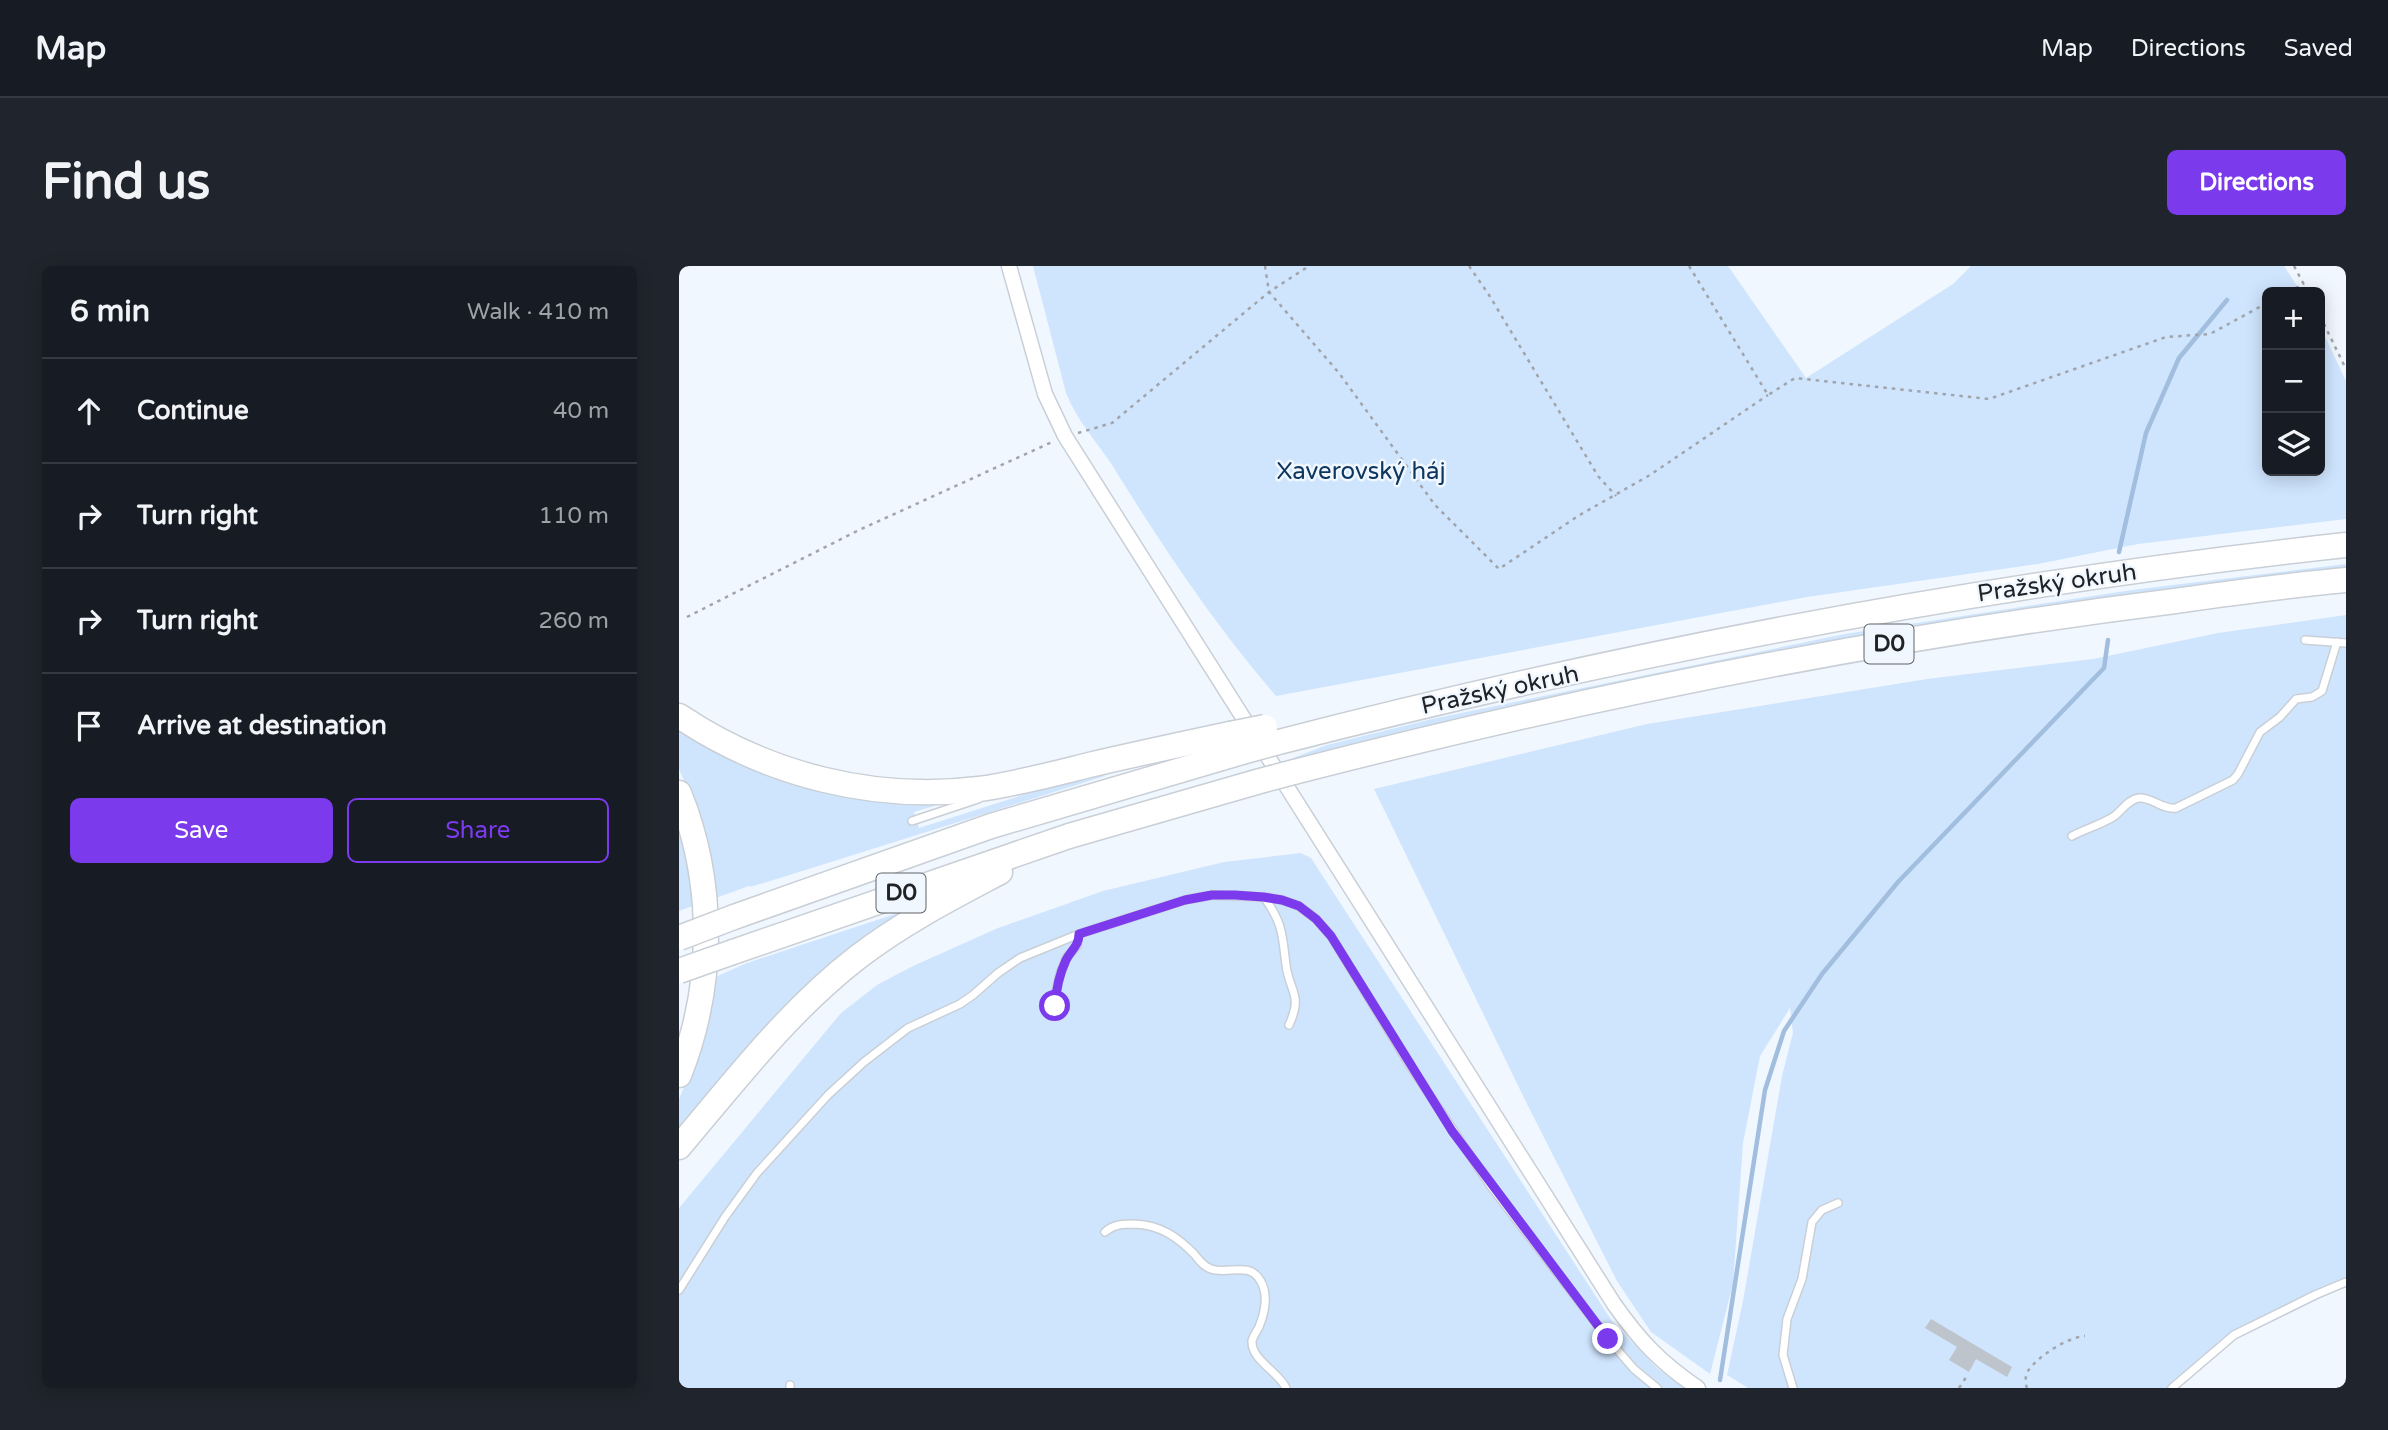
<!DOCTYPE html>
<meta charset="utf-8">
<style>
body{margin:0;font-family:"Varela Round",sans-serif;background:#20242c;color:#f1f3f6}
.controls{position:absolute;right:21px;top:21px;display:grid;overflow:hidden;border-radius:10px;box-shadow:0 4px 18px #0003}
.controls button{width:63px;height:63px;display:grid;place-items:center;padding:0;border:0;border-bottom:2px solid #363941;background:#171b24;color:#f1f3f6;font:35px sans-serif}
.stop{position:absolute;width:21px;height:21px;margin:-16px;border:5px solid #7c3aed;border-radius:50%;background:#fff}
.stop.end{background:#7c3aed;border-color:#fff;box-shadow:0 2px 7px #0008}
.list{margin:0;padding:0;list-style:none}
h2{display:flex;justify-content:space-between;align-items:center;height:91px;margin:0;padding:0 28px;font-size:30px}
h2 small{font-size:23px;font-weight:400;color:#9ea1a6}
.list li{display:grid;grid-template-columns:46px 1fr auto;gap:21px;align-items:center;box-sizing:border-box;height:105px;padding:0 28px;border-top:2px solid #363941}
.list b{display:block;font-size:26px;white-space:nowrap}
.list em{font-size:23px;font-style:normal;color:#9ea1a6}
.actions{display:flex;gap:14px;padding:21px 28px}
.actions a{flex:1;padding:16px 0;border:2px solid #7c3aed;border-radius:10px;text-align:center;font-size:24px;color:#7c3aed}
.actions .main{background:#7c3aed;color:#fff}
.icon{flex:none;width:38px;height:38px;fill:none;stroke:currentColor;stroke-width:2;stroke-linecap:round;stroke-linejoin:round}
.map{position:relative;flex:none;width:1667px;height:1122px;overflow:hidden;border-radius:10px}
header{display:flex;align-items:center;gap:42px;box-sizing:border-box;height:98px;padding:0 35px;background:#171b24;border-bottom:2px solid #363941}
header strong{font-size:33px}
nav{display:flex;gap:38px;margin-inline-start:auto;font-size:24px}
.intro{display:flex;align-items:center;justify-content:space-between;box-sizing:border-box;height:168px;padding:0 42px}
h1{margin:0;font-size:49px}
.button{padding:18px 32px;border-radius:10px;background:#7c3aed;color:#fff;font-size:24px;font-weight:700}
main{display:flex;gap:42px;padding:0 42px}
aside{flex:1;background:#171b24;border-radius:10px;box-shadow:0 4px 18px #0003}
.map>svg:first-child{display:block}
</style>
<header>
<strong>Map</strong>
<nav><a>Map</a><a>Directions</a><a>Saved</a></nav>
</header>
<div class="intro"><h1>Find us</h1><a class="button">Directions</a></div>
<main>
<aside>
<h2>6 min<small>Walk · 410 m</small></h2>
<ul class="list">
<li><svg class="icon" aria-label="ahead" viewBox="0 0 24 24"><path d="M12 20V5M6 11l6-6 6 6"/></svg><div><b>Continue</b></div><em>40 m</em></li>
<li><svg class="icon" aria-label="right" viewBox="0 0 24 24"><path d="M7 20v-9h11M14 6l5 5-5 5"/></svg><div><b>Turn right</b></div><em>110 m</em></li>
<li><svg class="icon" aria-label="right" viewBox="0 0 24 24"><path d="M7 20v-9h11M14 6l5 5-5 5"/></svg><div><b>Turn right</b></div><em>260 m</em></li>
<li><svg class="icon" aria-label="arrive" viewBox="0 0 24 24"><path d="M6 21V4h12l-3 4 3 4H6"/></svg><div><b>Arrive at destination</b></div></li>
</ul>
<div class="actions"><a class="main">Save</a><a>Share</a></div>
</aside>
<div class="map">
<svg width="1667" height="1122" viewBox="0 0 1667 1122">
<rect width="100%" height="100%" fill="#f1f7ff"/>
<!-- green -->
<g fill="#cfe5fe">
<path d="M354,0h695l78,112 147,-94 18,-18h313l17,26h-34v179h53v-145l26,55v138l-208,25 -100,20 -231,33 -531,99c-62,-72 -114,-150 -164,-231 -16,-24 -36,-46 -46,-72z"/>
<polygon points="1667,298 1667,305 616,496 614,492 648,479 753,453 1166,368 1453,324"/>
<polygon points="1667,349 1667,1020 1555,1074 1499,1122 1069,1122 1048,1109 1064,1035 1103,810 1114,767 1111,742 1081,790 1064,877 1054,1018 1031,1108 972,1066 938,1015 849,840 695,523 968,458 1248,413 1414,393 1539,367"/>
<path d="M0,466c80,48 168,76 262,72l-27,8 5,16 110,-35 75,-20 1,3 -325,102 -30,9 -1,-1 -36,13 -25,-109 -9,-21z"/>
<polygon points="0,556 6,577 16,639 0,645"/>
<polygon points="622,587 632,592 933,1055 978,1102 1005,1122 0,1122 0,942 162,747 198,719 234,700 319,662 424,625 545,596"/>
<polygon points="222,646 222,648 0,866 0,833 8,814 34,712 68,697"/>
</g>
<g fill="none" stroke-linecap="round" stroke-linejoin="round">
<!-- stream -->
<g stroke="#a2bede" stroke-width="4.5">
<polyline points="1440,286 1467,167 1500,92 1548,34"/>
<polyline points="1041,1114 1086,824 1105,765 1143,708 1219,616 1425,402 1429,374"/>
</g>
</g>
<!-- building -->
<polygon fill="#bec4cb" points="1252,1053 1333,1101 1328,1111 1297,1093 1290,1106 1270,1094 1278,1081 1246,1062"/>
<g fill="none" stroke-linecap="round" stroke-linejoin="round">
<defs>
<g id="service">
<polyline points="1626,374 1667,377"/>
<polyline points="233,555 299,533"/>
<path d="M1393,570c13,-7 28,-11 41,-19 8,-5 15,-18 26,-19 13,-1 23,12 37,10l57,-28 5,-6 22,-42 20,-15 16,-18 16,-2 10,-6 15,-49"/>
<path d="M585,631c19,27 18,36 22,68 4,29 17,29 3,60"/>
<polyline points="372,748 381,708 388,691 398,680 400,668"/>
<path d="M426,966c9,-8 18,-8 30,-8 25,1 43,13 60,31 5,6 8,11 16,14 17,6 38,-8 49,11 9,14 5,32 -1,47 -2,4 -6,9 -7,14 -1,19 27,31 34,47"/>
<polyline points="0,1024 46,951 78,907 149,829 185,796 229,762 281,738 294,729 319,707 341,692 400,668 506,634 533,629 585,631 603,634 620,640 637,653 652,670 730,798 811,919 929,1073 955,1103 978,1122"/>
<polyline points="111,1122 111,1119"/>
<polyline points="1114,1122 1104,1089 1108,1053 1123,1013 1133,956 1143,944 1159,937"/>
<polyline points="1493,1122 1555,1069 1636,1029 1667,1016"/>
</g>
<path id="minor" d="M330,0l36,128 20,42 549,868c26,37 47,59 84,84"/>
<g id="motorway">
<path d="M0,450c88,59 195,86 300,73 37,-5 74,-15 110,-24 47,-11 94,-21 141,-31"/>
<path d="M596,477c352,-91 710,-159 1071,-198"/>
<path d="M615,506c290,-75 584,-134 881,-171 57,-8 114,-16 171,-21"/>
<path d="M0,527c36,89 36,192 0,282"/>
<polyline points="55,651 312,560 563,486"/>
<polyline points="54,686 390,570 581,515"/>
<path d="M0,881c56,-66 110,-137 179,-190 44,-34 93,-59 142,-85"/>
</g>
</defs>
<!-- service casing -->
<use href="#service" stroke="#c9cfd6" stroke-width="10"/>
<!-- minor casing -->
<use href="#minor" stroke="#c9cfd6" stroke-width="17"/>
<!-- motorway casing -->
<use href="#motorway" stroke="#c9cfd6" stroke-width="27"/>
<!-- path -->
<g stroke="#a1a5ab" stroke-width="2.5" stroke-dasharray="3.5 5" stroke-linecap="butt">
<polyline points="586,0 590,26 660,107 756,239 820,303 899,250 971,209 1089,129"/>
<polyline points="790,0 810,29 919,210 937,230"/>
<polyline points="1010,0 1089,129 1116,112 1310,133 1487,71 1531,68 1588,37"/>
<polyline points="1615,0 1629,26"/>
<polyline points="1609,26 1625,18"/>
<polyline points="1641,50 1667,103"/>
<polyline points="399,167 433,157 590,26 630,0"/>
<polyline points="8,351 178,265 373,176"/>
<polyline points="1280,1122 1288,1110"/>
<path d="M1348,1122c-2,-5 -2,-12 1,-17 10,-15 40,-34 57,-35"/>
</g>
<!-- service -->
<use href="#service" stroke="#fff" stroke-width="7"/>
<!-- minor -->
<use href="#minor" stroke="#fff" stroke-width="14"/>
<!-- motorway -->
<use href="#motorway" stroke="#fff" stroke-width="24"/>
<defs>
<g id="motorway-bridge">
<polyline points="551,468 586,461"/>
<polyline points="563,486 596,477"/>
<polyline points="581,515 615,506"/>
<polyline points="0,672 55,651"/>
<polyline points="0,705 54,686"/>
</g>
</defs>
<!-- motorway-bridge casing -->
<use href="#motorway-bridge" stroke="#c9cfd6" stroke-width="27" stroke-linecap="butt"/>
<!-- motorway-bridge -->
<use href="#motorway-bridge" stroke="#fff" stroke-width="24"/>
</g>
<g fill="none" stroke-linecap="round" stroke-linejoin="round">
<!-- route -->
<path stroke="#7c3aed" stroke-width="9" d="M376,740c1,-16 4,-31 11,-46 5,-10 13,-14 13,-26l106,-34 27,-5h23l28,2 19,3 17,6 17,13 15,17 121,195 156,208"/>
</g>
<g text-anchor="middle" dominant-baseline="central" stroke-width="5" stroke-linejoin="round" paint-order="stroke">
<!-- shield labels -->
<g fill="#f1f7ff" stroke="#5f6266" stroke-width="2">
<rect x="1185.5" y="358.5" width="49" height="39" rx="5"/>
<rect x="197.5" y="607.5" width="49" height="39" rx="5"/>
</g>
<g font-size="23" font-weight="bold" fill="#202224">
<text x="1210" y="378">D0</text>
<text x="222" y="627">D0</text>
</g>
<!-- park labels -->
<g font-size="24" fill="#0e3760" stroke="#f1f7ff">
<text x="682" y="205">Xaverovský háj</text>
</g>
<!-- street labels -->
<g font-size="24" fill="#202224" stroke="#f1f7ff">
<text transform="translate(1378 317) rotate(-8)">Pražský okruh</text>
<text transform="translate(821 424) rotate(-12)">Pražský okruh</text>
</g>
</g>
</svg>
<div class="controls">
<button>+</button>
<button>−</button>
<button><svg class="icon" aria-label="layers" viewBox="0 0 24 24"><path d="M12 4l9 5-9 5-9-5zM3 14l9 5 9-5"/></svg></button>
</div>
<div class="stop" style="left:376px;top:740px"></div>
<div class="stop end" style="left:929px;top:1073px"></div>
</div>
</main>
